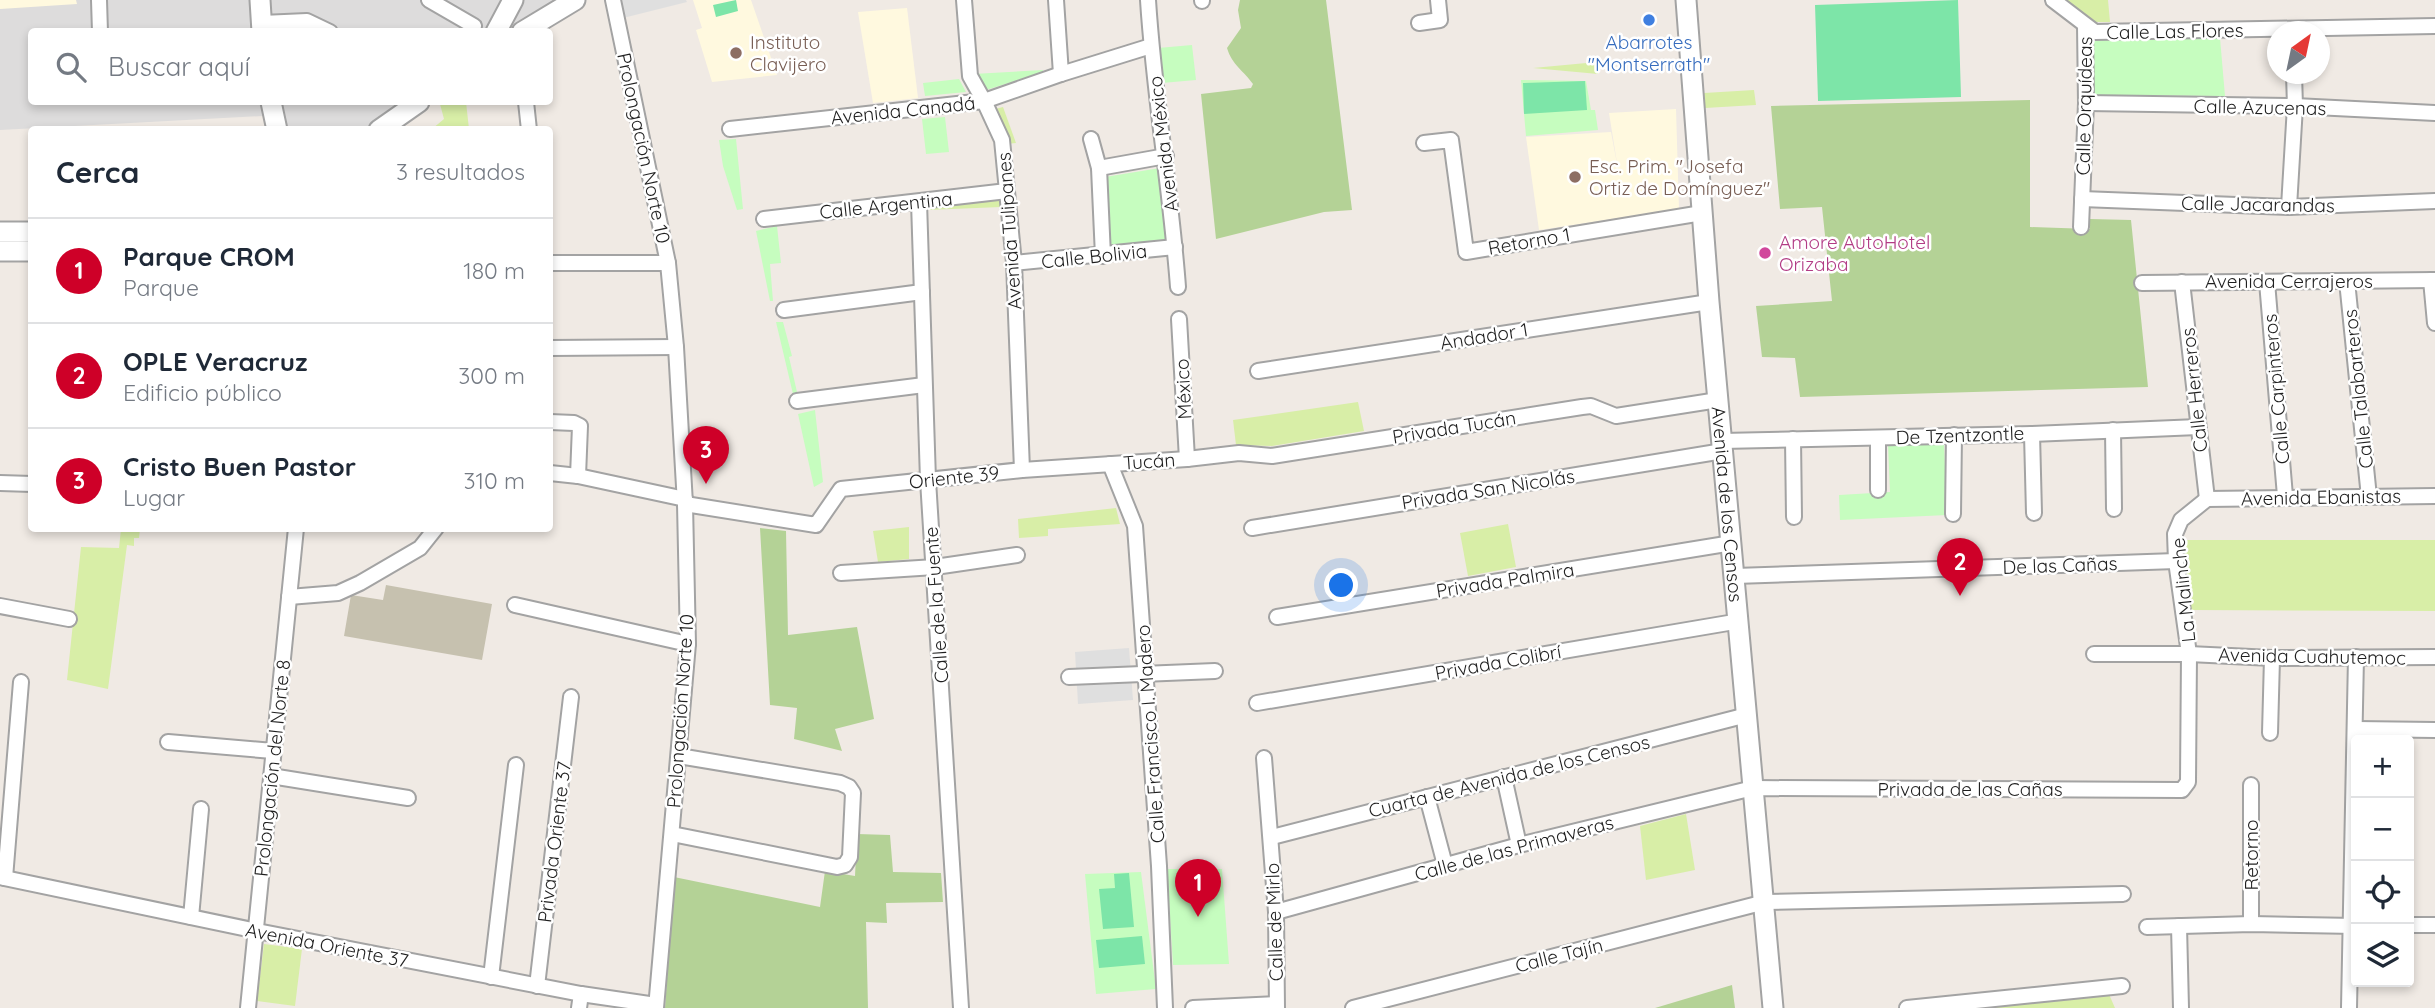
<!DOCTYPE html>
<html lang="es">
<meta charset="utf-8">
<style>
body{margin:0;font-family:Quicksand,sans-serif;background:#f6f6f7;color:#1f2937}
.controls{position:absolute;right:21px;bottom:21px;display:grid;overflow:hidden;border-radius:7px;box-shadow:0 4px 10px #0003}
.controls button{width:63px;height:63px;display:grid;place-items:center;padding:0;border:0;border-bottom:2px solid #e0e1e3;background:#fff;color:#1f2937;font:35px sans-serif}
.compass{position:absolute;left:2267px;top:21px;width:63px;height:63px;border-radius:50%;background:#fff;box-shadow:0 4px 10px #0003;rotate:33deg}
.you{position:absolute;left:1342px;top:586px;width:24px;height:24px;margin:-18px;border:5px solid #fff;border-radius:50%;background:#1a73e8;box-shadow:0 0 0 10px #1a73e833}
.badge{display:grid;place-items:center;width:46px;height:46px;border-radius:50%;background:#ce0028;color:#fff;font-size:23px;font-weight:700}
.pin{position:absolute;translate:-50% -58px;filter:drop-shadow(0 2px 4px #0008)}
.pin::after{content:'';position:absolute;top:37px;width:24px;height:21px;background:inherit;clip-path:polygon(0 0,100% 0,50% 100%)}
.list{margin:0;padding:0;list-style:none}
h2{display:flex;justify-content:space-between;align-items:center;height:91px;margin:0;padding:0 28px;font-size:30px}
h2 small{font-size:23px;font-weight:400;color:#747a83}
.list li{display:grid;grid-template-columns:46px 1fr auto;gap:21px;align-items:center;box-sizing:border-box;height:105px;padding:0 28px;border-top:2px solid #e0e1e3}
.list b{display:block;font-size:26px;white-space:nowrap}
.list p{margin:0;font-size:23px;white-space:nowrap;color:#747a83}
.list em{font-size:23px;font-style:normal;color:#747a83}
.icon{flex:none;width:38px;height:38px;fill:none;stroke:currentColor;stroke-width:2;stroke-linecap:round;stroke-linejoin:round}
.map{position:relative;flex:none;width:2435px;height:1008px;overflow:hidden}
.search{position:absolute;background:#fff;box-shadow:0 4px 10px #0003;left:28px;top:28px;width:525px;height:77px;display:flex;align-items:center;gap:18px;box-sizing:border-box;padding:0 24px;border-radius:7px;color:#747a83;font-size:26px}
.panel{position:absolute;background:#fff;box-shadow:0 4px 10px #0003;left:28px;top:126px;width:525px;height:406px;border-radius:7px}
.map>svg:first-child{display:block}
</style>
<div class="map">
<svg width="2435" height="1008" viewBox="0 0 2435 1008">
<rect width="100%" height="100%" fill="#f0eae4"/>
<!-- residential -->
<g fill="#dddcdc">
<polygon points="0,0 255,0 257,31 32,32 32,102 262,102 263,116 0,130"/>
<polygon points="260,0 560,0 511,32 262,31"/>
<polygon points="271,102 401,102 365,130 277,129"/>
</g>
<!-- education -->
<g fill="#fff9df">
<polygon points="0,0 76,0 77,4 0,9"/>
<polygon points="693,0 751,0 777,75 712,82 696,30 702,28"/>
<polygon points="907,8 918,98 873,103 858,12"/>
<polygon points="1676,109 1679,209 1539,230 1526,137 1611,132 1618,169 1609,113"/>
</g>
<!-- construction -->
<polygon fill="#c6c1af" points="386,585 492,604 482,660 344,636 351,595 383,600"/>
<!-- grass -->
<g fill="#d8eea7">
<polygon points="2062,0 2108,0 2110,22 2092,22"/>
<polygon points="1597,62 1598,74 1533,68"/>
<polygon points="1754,90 1756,105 1705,108 1704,93"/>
<polygon points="444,102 466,102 469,129 432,129 444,119 440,104"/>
<polygon points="1003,107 1016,143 1006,144 991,110"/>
<polygon points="999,199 1001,207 927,210 926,208"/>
<polygon points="1358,402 1364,431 1272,446 1236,445 1233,420"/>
<polygon points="1116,508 1120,524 1048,529 1048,536 1019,538 1018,519"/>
<polygon points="1508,524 1516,567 1468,576 1460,533"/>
<polygon points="909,527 909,559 878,562 873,531"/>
<polygon points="121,529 140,529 139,538 134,538 134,546 127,545 108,689 67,680 81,547 119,548"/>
<polygon points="2182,540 2435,540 2435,611 2190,610"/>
<polygon points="1686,814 1695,870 1646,880 1640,826"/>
<polygon points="264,944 302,949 295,1006 257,1001"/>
<polygon points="2108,992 2115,1008 1955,1008"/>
</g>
<!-- forest -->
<g fill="#b4d296">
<path d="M1240,0h86l26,210 -28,2 -108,27 -15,-145 50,-6 2,-4c-9,-13 -21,-19 -26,-36l14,-20 -3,-18z"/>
<polygon points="2030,100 2030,227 2090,229 2090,219 2131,220 2148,387 1800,397 1795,358 1762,357 1756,306 1832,301 1822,207 1780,209 1771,106"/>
<polygon points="760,528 786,531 788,635 857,627 874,719 835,729 842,751 794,739 797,708 770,705"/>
<polygon points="857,834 890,835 893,872 941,873 943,902 886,903 887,923 866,922 868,1008 665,1008 674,877 820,907 825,871 855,876"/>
<polygon points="1732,985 1735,1008 1655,1008"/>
</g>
<!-- park -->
<g fill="#c6fdbf">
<polygon points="2089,37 2220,38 2225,96 2091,95"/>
<polygon points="1192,45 1196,80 1162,83 1158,48"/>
<polygon points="1043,70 1043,72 983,91 973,74"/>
<polygon points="959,79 966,92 925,96 923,83"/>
<polygon points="1521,80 1586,81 1591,110 1595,110 1598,130 1526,136"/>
<polygon points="945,117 949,152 926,154 922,119"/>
<polygon points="736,139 743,209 737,210 723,166 719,140"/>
<polygon points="1160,168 1169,239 1111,246 1105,177"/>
<polygon points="777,226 781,263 770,264 773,301 770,301 756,231"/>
<polygon points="776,322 783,322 792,356 789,357 797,392 793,394"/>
<polygon points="815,410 823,482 814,487 798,414"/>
<polygon points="1944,442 1947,515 1840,520 1839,495 1890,492 1888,444"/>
<polygon points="1167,869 1222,869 1229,964 1173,965"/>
<polygon points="1141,872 1156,989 1096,994 1085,874"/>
</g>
<!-- pitch -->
<g fill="#7de5a8">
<polygon points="736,0 738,11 716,17 713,5"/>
<polygon points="1958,0 1961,97 1818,101 1815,5"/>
<polygon points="1585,81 1587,110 1524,114 1523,83"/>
<polygon points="1129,873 1134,927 1103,929 1099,889 1115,888 1114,874"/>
<polygon points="1142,936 1145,964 1099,968 1096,940"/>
</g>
<!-- parking -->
<g fill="#dfdfdf">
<polygon points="620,0 686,0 687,2 623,18"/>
<polygon points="1129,648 1133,700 1078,704 1075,652"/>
</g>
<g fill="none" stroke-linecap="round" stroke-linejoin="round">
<defs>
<g id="minor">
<polyline points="99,0 100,32"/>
<polyline points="429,0 474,26"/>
<polyline points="613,0 668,263 676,347 685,504 688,644 656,1008"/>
<polyline points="964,0 970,76 984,101 1002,140 1014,263 1022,470"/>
<polyline points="1056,0 1061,74"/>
<path d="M1148,0c6,96 23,191 30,287"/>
<polyline points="1202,0 1202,1"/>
<polyline points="2053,0 2095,32 2435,26"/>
<polyline points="262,23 307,21 330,32"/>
<polyline points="1419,23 1440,20 1438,0"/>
<polyline points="526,102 529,130"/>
<polyline points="2086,103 2295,106 2435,113"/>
<polyline points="730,129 984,101 1061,74 1151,46"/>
<polyline points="1091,139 1099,168 1103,256"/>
<polyline points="1424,143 1451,140 1466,252 1702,213"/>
<polyline points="1099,168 1166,156"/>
<polyline points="2082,199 2289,207 2435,201"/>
<polyline points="919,202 928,480 961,1008"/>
<polyline points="2289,207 2295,106 2294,74"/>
<polyline points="764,219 1007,191"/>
<polyline points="2081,227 2086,103 2085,26"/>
<polyline points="550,263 668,263"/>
<polyline points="1014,263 1175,247"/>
<polyline points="2431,280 2435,323"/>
<polyline points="2347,281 2369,497"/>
<polyline points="2182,282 2207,499"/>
<polyline points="2267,282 2285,496"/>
<polyline points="2142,283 2435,280"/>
<polyline points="784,310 922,292"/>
<polyline points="1179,319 1187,459"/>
<polyline points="550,348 676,347"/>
<polyline points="1258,371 1709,302"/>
<polyline points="797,401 924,385"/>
<polyline points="550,422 574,423 580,426 578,476"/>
<polyline points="2113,430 2114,509"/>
<polyline points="2032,434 2034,513"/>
<polyline points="1878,438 1878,490"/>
<polyline points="1793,439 1794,517"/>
<polyline points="1722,441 2032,434 2198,427"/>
<polyline points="1110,464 1135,526 1159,866 1165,1008"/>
<polyline points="550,473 578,476 685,499"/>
<polyline points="0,483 32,484"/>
<polyline points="2207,499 2435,496"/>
<polyline points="685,504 816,525 841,489 1022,470 1187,459 1239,453 1272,456 1582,407 1591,406 1616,416 1718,400"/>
<polyline points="1953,514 1954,435"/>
<polyline points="1252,528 1723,451"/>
<polyline points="841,573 935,567 1017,555"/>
<polyline points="1735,576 2176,561"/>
<polyline points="289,597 338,593 360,583 420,548 436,528"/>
<polyline points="515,605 688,644"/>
<polyline points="0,606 69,619"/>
<polyline points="1277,617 1732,543"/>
<polyline points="2094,654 2189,654 2272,658 2435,657"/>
<polyline points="1069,677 1215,671"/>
<polyline points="1257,703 1740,621"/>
<polyline points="2356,729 2435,730"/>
<polyline points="2270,733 2272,658"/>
<polyline points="168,742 273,751"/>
<polyline points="1264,758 1276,912 1277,1008"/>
<polyline points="271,776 408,798"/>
<polyline points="1504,777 1519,845"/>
<polyline points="2251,785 2251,924"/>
<polyline points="1427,797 1445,865"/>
<polyline points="672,834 837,867 845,865 850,857 853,793 849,787 840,783 679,756"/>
<polyline points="1272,837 1747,715"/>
<polyline points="0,877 257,931 581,994 656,1005"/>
<polyline points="5,878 21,682"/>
<polyline points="1276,912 1519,845 1753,788 2182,790 2188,782 2189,654 2176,561 2175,534 2181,520 2207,499"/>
<polyline points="191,917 201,809"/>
<polyline points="2409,925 2435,925"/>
<polyline points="2179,926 2181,1008"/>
<polyline points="2147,927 2251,924 2356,926"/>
<polyline points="491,977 516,765"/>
<polyline points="537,986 571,697"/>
<polyline points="248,1008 296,528"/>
<polyline points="579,1008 581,994"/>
<polyline points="1193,1008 1276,1004"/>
<polyline points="1353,1008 1765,902 2123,894"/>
<polyline points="1907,1008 2122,986"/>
<polyline points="2349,1008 2356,657"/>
</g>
<g id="tertiary">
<polyline points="260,0 262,32"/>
<path id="s1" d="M1686,0l23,302 64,706"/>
<polyline points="496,32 513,0"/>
<polyline points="522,32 575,0"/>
<polyline points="271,102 277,130"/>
<polyline points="379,130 419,102"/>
<polyline points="0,232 32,232"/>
<polyline points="0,251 32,251"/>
</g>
</defs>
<!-- minor casing -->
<use href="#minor" stroke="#a3a3a3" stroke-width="18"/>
<!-- tertiary casing -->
<use href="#tertiary" stroke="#a3a3a3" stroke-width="23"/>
<!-- minor -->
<use href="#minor" stroke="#fff" stroke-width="14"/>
<!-- tertiary -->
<use href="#tertiary" stroke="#fff" stroke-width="19"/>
</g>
<!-- markers -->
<circle fill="#3f7fe0" stroke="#fff" stroke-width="2.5" cx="1649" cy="20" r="7"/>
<g fill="#8d6e63" stroke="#fff" stroke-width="2.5">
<circle cx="736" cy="53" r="7"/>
<circle cx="1575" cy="177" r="7"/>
</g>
<circle fill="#d1479c" stroke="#fff" stroke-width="2.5" cx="1765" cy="253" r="7"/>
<g text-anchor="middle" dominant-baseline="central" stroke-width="5" stroke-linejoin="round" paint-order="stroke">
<!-- street labels -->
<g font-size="19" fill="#1f1f1f" stroke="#fff">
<text transform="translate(2175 31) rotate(-1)">Calle Las Flores</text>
<text transform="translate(2084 106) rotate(-89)">Calle Orquídeas</text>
<text transform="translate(2260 107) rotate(1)">Calle Azucenas</text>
<text transform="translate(903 110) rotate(-6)">Avenida Canadá</text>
<text transform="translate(1163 144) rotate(-97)">Avenida México</text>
<text transform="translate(644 148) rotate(78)">Prolongación Norte 10</text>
<text transform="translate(2258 204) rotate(1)">Calle Jacarandas</text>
<text transform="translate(886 205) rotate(-6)">Calle Argentina</text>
<text transform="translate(1009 231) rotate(-94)">Avenida Tulipanes</text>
<text transform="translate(1529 241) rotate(-10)">Retorno 1</text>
<text transform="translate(1094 256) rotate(-6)">Calle Bolivia</text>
<text x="2289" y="281">Avenida Cerrajeros</text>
<text transform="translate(1484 336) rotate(-9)">Andador 1</text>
<text transform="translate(1183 389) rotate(-93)">México</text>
<text transform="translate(2276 389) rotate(-95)">Calle Carpinteros</text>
<text transform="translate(2358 389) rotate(-96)">Calle Talabarteros</text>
<text transform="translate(2194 390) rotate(-96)">Calle Herreros</text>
<text transform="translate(1454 427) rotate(-9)">Privada Tucán</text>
<text transform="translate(1960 435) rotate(-2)">De Tzentzontle</text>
<text transform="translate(1149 461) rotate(-4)">Tucán</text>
<text transform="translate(954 477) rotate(-6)">Oriente 39</text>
<text transform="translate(1488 489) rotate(-9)">Privada San Nicolás</text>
<text transform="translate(2321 497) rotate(-1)">Avenida Ebanistas</text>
<text stroke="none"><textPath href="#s1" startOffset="506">Avenida de los Censos</textPath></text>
<text transform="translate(2060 565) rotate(-2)">De las Cañas</text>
<text transform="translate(1505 580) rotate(-9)">Privada Palmira</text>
<text transform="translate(2183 590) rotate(-96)">La Malinche</text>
<text transform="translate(936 605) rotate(-94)">Calle de la Fuente</text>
<text transform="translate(2312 656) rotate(1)">Avenida Cuahutemoc</text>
<text transform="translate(1498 662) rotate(-10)">Privada Colibrí</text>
<text transform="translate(680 711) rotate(-86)">Prolongación Norte 10</text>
<text transform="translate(1150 734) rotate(-94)">Calle Francisco I. Madero</text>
<text transform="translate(272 768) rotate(-84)">Prolongación del Norte 8</text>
<text transform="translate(1509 776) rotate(-14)">Cuarta de Avenida de los Censos</text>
<text x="1970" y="789">Privada de las Cañas</text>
<text transform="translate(554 842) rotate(-83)">Privada Oriente 37</text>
<text transform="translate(1514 848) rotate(-15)">Calle de las Primaveras</text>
<text transform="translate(2251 855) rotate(-90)">Retorno</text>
<text transform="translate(1274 922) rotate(-92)">Calle de Mirlo</text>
<text transform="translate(327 945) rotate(11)">Avenida Oriente 37</text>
<text transform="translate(1559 955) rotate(-14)">Calle Tajín</text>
</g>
<!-- education labels -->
<g font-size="19" fill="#785e54" stroke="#fff" text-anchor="start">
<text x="750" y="42">Instituto<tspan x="750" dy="22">Clavijero</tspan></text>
<text x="1589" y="166">Esc. Prim. "Josefa<tspan x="1589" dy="22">Ortiz de Domínguez"</tspan></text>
</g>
<!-- shop labels -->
<g font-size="19" fill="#366cbe" stroke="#fff">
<text x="1649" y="42">Abarrotes<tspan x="1649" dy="22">"Montserrath"</tspan></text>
</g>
<!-- hotel labels -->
<g font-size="19" fill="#b23c85" stroke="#fff" text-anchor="start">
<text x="1779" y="242">Amore AutoHotel<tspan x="1779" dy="22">Orizaba</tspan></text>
</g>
</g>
</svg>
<div class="controls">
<button>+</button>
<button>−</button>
<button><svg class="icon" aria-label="locate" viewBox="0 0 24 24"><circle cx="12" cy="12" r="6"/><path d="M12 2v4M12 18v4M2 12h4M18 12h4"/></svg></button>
<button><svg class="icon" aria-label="layers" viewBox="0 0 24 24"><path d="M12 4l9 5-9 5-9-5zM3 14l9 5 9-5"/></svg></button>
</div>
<svg class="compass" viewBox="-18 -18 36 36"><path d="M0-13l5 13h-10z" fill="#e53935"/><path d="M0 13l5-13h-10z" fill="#747a83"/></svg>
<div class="you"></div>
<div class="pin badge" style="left:1198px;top:917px">1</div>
<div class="pin badge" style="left:1960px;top:596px">2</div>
<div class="pin badge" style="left:706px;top:484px">3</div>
<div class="search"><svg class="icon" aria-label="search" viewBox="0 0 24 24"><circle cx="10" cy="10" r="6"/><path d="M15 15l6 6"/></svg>Buscar aquí</div>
<section class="panel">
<h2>Cerca<small>3 resultados</small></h2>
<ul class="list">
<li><span class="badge">1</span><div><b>Parque CROM</b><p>Parque</p></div><em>180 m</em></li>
<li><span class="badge">2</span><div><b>OPLE Veracruz</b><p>Edificio público</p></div><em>300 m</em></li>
<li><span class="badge">3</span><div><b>Cristo Buen Pastor</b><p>Lugar</p></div><em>310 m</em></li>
</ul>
</section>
</div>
